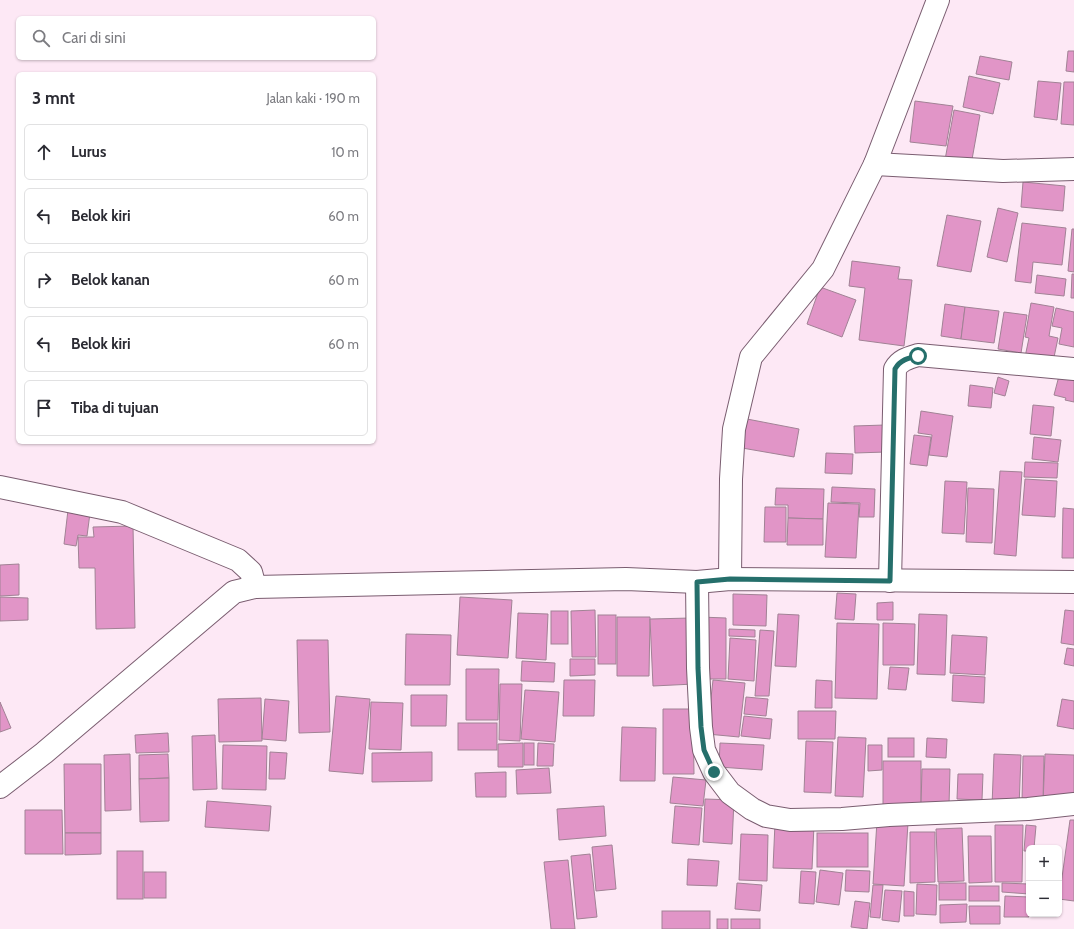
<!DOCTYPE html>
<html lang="id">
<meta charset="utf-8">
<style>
body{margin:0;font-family:Cabin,sans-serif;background:#f2f2f3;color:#2b2b33}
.controls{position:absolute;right:12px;bottom:12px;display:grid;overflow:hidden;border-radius:6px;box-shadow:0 1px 3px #0004}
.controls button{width:36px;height:36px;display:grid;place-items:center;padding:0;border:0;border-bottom:1px solid #e1e1e2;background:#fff;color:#2b2b33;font:20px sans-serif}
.stop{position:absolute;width:12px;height:12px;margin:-9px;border:3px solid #256f6b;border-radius:50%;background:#fff}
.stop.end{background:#256f6b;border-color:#fff;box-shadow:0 1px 4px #0008}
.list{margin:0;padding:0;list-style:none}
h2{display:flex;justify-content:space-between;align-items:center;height:52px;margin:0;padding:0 16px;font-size:17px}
h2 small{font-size:13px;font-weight:400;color:#7c7c81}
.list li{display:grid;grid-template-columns:26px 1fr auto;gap:12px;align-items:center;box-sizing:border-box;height:56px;margin:0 8px 8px;padding:0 8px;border:1px solid #e1e1e2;border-radius:6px}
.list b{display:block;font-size:15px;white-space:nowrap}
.list em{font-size:13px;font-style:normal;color:#7c7c81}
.icon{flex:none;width:22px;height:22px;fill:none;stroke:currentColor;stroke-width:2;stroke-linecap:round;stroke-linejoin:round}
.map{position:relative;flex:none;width:1074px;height:929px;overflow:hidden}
.search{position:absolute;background:#fff;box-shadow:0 1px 3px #0004;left:16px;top:16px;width:360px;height:44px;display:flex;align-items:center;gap:10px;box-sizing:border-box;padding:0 14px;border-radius:6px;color:#7c7c81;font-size:15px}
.panel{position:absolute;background:#fff;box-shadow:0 1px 3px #0004;left:16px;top:72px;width:360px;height:372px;border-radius:6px}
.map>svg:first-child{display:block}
</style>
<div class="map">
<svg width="1074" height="929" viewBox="0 0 1074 929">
<rect width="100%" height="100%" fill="#fde8f5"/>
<!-- building -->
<g fill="#e195c7" stroke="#a18295">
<polygon points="1068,51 1074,51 1074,72 1066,71"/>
<polygon points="980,56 1012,62 1009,80 976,74"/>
<polygon points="969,76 1000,83 993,114 963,107"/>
<polygon points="1038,81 1061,83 1057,120 1034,117"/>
<polygon points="1064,82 1074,82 1074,125 1061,124"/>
<polygon points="915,101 953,106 946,146 910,142"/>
<polygon points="954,110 980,115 971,165 945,160"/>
<polygon points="1023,182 1065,186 1063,211 1021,207"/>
<polygon points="998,208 1018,213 1007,262 987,257"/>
<polygon points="947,215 981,221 971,272 937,266"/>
<polygon points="1022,223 1066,228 1062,265 1033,262 1031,283 1015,281"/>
<polygon points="1072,229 1074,229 1074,272 1068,271"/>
<polygon points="852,261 900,267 898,279 912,280 904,346 859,340 865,288 849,286"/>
<polygon points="1072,274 1074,274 1074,298 1071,298"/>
<polygon points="1037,275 1066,279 1064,296 1035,293"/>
<polygon points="820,287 856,300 842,337 807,324"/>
<polygon points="1031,303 1054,307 1049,336 1058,338 1053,362 1025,357 1029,338 1025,337"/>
<polygon points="945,304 965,307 961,339 941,336"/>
<polygon points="965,307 999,311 994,343 961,339"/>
<polygon points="1056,308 1074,312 1074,347 1059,344 1062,328 1052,326"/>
<polygon points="1004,312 1027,315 1021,353 998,349"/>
<polygon points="1060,372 1074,372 1074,402 1065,400 1066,398 1054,395"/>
<polygon points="998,377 1009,381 1005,396 994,393"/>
<polygon points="970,385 993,388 991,408 968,406"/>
<polygon points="1033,405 1054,407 1051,436 1030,434"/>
<polygon points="921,411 953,416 947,457 929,455 932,435 918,433"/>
<polygon points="747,419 799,429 794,457 742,448"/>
<polygon points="885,425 886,452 855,453 854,426"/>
<polygon points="914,435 931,437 927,466 910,464"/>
<polygon points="1034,437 1061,440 1058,462 1032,459"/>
<polygon points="826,453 853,454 852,474 825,473"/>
<polygon points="1025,462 1058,463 1057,478 1024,477"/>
<polygon points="1000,471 1022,472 1016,556 994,554"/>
<polygon points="1025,479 1057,481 1055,517 1022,515"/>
<polygon points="945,481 967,482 964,534 942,533"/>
<polygon points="832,487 875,489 874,517 859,517 860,503 831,502"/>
<polygon points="776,488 824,489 823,519 788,518 788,505 775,505"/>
<polygon points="968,488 994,489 992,543 966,542"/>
<polygon points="828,503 859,504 856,558 825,557"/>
<polygon points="765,507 786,507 786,542 764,542"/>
<polygon points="1063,508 1074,509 1074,558 1062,558"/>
<polygon points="68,510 90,513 87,536 78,535 76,546 64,544"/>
<polygon points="788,518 823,519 823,545 787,545"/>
<polygon points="133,526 135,628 96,629 95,568 79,568 78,537 94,537 93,527"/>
<polygon points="19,564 19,595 0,596 0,565"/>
<polygon points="837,593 856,594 854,620 835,619"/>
<polygon points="733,594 767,595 766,626 733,625"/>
<polygon points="0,597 28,598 28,620 0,621"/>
<polygon points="460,597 512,600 508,658 457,655"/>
<polygon points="893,602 893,620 877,620 877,603"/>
<polygon points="595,610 596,657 572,657 571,611"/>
<polygon points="1065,610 1074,611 1074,645 1061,643"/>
<rect x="551" y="611" width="17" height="33"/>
<polygon points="518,613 548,614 546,660 516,658"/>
<polygon points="778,614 799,615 796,667 775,666"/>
<polygon points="919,614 947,615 945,675 917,674"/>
<rect x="598" y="615" width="18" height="49"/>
<polygon points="617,617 650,617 649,676 617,676"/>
<polygon points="700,617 726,618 726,679 700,679"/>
<polygon points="691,618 694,684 653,686 650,619"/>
<polygon points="837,623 879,624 877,699 835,698"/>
<polygon points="883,623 915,624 914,665 883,665"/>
<polygon points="729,629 755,630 755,637 729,636"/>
<polygon points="760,630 774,631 769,696 755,696"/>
<polygon points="406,634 451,635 450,685 405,685"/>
<polygon points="952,635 987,637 985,675 950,673"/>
<polygon points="730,638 756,640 754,681 728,679"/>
<polygon points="297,640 328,640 330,732 299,733"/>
<polygon points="1067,648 1074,649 1074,666 1064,664"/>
<polygon points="570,659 595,659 595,675 570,676"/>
<polygon points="522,661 555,663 554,682 521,681"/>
<polygon points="890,667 909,668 906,690 888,689"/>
<polygon points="466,669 499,669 498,720 466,720"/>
<polygon points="953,675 985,677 984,703 952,701"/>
<polygon points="564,680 595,680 594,716 563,716"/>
<polygon points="713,680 745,683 739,737 707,734"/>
<polygon points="816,680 832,681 832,708 815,708"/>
<polygon points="500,684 522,684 520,741 499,740"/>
<polygon points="525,690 559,692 555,742 521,739"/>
<polygon points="411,695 447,695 446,726 411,726"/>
<polygon points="336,696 370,699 363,774 329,771"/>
<polygon points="746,697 768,699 766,716 744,714"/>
<polygon points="261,698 262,741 219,742 218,699"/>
<polygon points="265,699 289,701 286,741 262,739"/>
<polygon points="1062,699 1074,701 1074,729 1057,726"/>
<polygon points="0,702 11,728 0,732"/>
<polygon points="371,702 403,703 401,750 369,749"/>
<polygon points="663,709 693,709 694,774 663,774"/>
<polygon points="798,711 836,711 835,739 798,739"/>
<polygon points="744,716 772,719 770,739 741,736"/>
<rect x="458" y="723" width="39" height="27"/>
<polygon points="622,727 656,728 655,781 620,781"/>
<polygon points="168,733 169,752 136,753 135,735"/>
<polygon points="215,735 217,789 193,790 192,736"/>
<polygon points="838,737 866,738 863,797 835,796"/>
<rect x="888" y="738" width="26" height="19"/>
<polygon points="927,738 947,739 946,758 926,757"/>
<polygon points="806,741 833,742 831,793 804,792"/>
<polygon points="523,743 523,767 498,767 498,744"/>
<rect x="524" y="743" width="10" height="22"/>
<polygon points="538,743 554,744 553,766 537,766"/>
<polygon points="720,743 764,745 762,770 719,767"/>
<polygon points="223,745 267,746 266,790 222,789"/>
<polygon points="868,745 882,745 882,770 868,771"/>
<polygon points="270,752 287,753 285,779 269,779"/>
<polygon points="432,752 432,781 372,782 372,753"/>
<polygon points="130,754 131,810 105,811 104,755"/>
<polygon points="168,754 169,778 139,779 139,755"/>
<polygon points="994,754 1021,755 1019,807 992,806"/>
<polygon points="1045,754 1074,755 1074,804 1043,803"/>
<polygon points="1023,756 1044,756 1043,801 1022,801"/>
<rect x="883" y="761" width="38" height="44"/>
<polygon points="64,764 101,764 101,833 65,833"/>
<polygon points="549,768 551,793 517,794 516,770"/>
<polygon points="922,769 950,769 949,805 921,805"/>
<polygon points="506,772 506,797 476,797 475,773"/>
<polygon points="958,774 983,774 982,800 957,799"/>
<polygon points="673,777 706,780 703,806 670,803"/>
<polygon points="169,778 169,821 140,822 139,779"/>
<polygon points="705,799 734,800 732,844 703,842"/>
<polygon points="207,801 271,806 269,831 205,827"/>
<polygon points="604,806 606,836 559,840 557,809"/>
<polygon points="675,806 702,808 699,845 672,843"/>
<polygon points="25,810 62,810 63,854 25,854"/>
<polygon points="1070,820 1074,820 1074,901 1059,899"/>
<polygon points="877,821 908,823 904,886 873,884"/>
<polygon points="775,823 814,825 812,869 773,868"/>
<polygon points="995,825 1023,825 1022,882 995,882"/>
<polygon points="1026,825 1036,826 1034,848 1029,848 1029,851 1024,851"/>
<polygon points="962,828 964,881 938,882 936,829"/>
<polygon points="910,832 935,832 935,882 910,883"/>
<polygon points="65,833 101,833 101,854 65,855"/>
<rect x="817" y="833" width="51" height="34"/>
<polygon points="741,834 768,835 767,881 739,880"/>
<polygon points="968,836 991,836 992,882 969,883"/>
<polygon points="612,845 616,889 596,891 592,847"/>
<rect x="117" y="851" width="26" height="48"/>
<polygon points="590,854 597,917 577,919 571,856"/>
<polygon points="688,859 719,861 717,886 687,885"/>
<polygon points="568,860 575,929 551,929 544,862"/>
<polygon points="820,870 843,873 839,905 816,902"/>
<polygon points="846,870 870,871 869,892 845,891"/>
<polygon points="801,871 816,872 814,904 799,903"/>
<rect x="144" y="872" width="22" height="26"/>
<polygon points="737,883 762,885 760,911 735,909"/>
<rect x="939" y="883" width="27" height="17"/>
<polygon points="1002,883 1029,884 1029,894 1002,892"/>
<polygon points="917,884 937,885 936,915 916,914"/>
<polygon points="873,885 883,885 880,918 870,917"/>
<rect x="969" y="886" width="30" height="15"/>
<polygon points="885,890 902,891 899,922 882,920"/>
<polygon points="904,891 914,892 914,916 904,916"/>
<polygon points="1005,896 1029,897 1029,917 1004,917"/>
<polygon points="855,901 870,903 867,929 851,927"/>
<polygon points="967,904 966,922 940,923 940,905"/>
<polygon points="969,906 1000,906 1000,924 970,924"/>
<rect x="662" y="911" width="48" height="18"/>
<rect x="717" y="919" width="11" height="10"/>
<rect x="731" y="919" width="29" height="10"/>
</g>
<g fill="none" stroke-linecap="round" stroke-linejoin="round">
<defs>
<g id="minor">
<polyline points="875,164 1003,171 1074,169"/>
<polyline points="0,487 122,512 238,560 251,572 255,587"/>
<polyline points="730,579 731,479 734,429 751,357 823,269 875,164 938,0"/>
<path d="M890,581l5,-212c5,-9 13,-11 23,-14l156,14"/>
<polyline points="697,582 698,668 701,727 704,750 714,772 730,793 752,809 766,816 790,820 842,819 889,815 1028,809 1074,804"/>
<polyline points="0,787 44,753 234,592 255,587 626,579 697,582 730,579 1074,582"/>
</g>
</defs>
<!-- minor casing -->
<use href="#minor" stroke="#7a5d70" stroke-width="24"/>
<!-- minor -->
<use href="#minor" stroke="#fff" stroke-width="22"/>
</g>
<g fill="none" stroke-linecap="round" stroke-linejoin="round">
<!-- route -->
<path stroke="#256f6b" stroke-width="5" d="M714,772l-10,-22 -3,-23 -3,-59 -1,-86 33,-3 160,2 5,-212c5,-9 13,-11 23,-13"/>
</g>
</svg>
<div class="controls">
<button>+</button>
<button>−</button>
</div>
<div class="stop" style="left:918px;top:356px"></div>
<div class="stop end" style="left:714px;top:772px"></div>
<div class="search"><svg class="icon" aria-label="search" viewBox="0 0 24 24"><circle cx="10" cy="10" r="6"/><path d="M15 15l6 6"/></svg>Cari di sini</div>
<section class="panel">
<h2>3 mnt<small>Jalan kaki · 190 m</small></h2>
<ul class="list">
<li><svg class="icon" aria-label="ahead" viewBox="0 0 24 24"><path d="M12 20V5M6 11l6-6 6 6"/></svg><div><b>Lurus</b></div><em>10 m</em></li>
<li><svg class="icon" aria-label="left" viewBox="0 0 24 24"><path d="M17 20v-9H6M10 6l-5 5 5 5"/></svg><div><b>Belok kiri</b></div><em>60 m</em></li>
<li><svg class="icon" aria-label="right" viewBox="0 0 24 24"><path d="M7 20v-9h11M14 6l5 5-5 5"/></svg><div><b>Belok kanan</b></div><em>60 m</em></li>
<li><svg class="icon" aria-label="left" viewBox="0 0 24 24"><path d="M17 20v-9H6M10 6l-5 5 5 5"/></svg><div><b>Belok kiri</b></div><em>60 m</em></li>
<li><svg class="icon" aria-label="arrive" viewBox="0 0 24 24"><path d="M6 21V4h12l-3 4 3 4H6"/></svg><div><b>Tiba di tujuan</b></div></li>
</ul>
</section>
</div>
